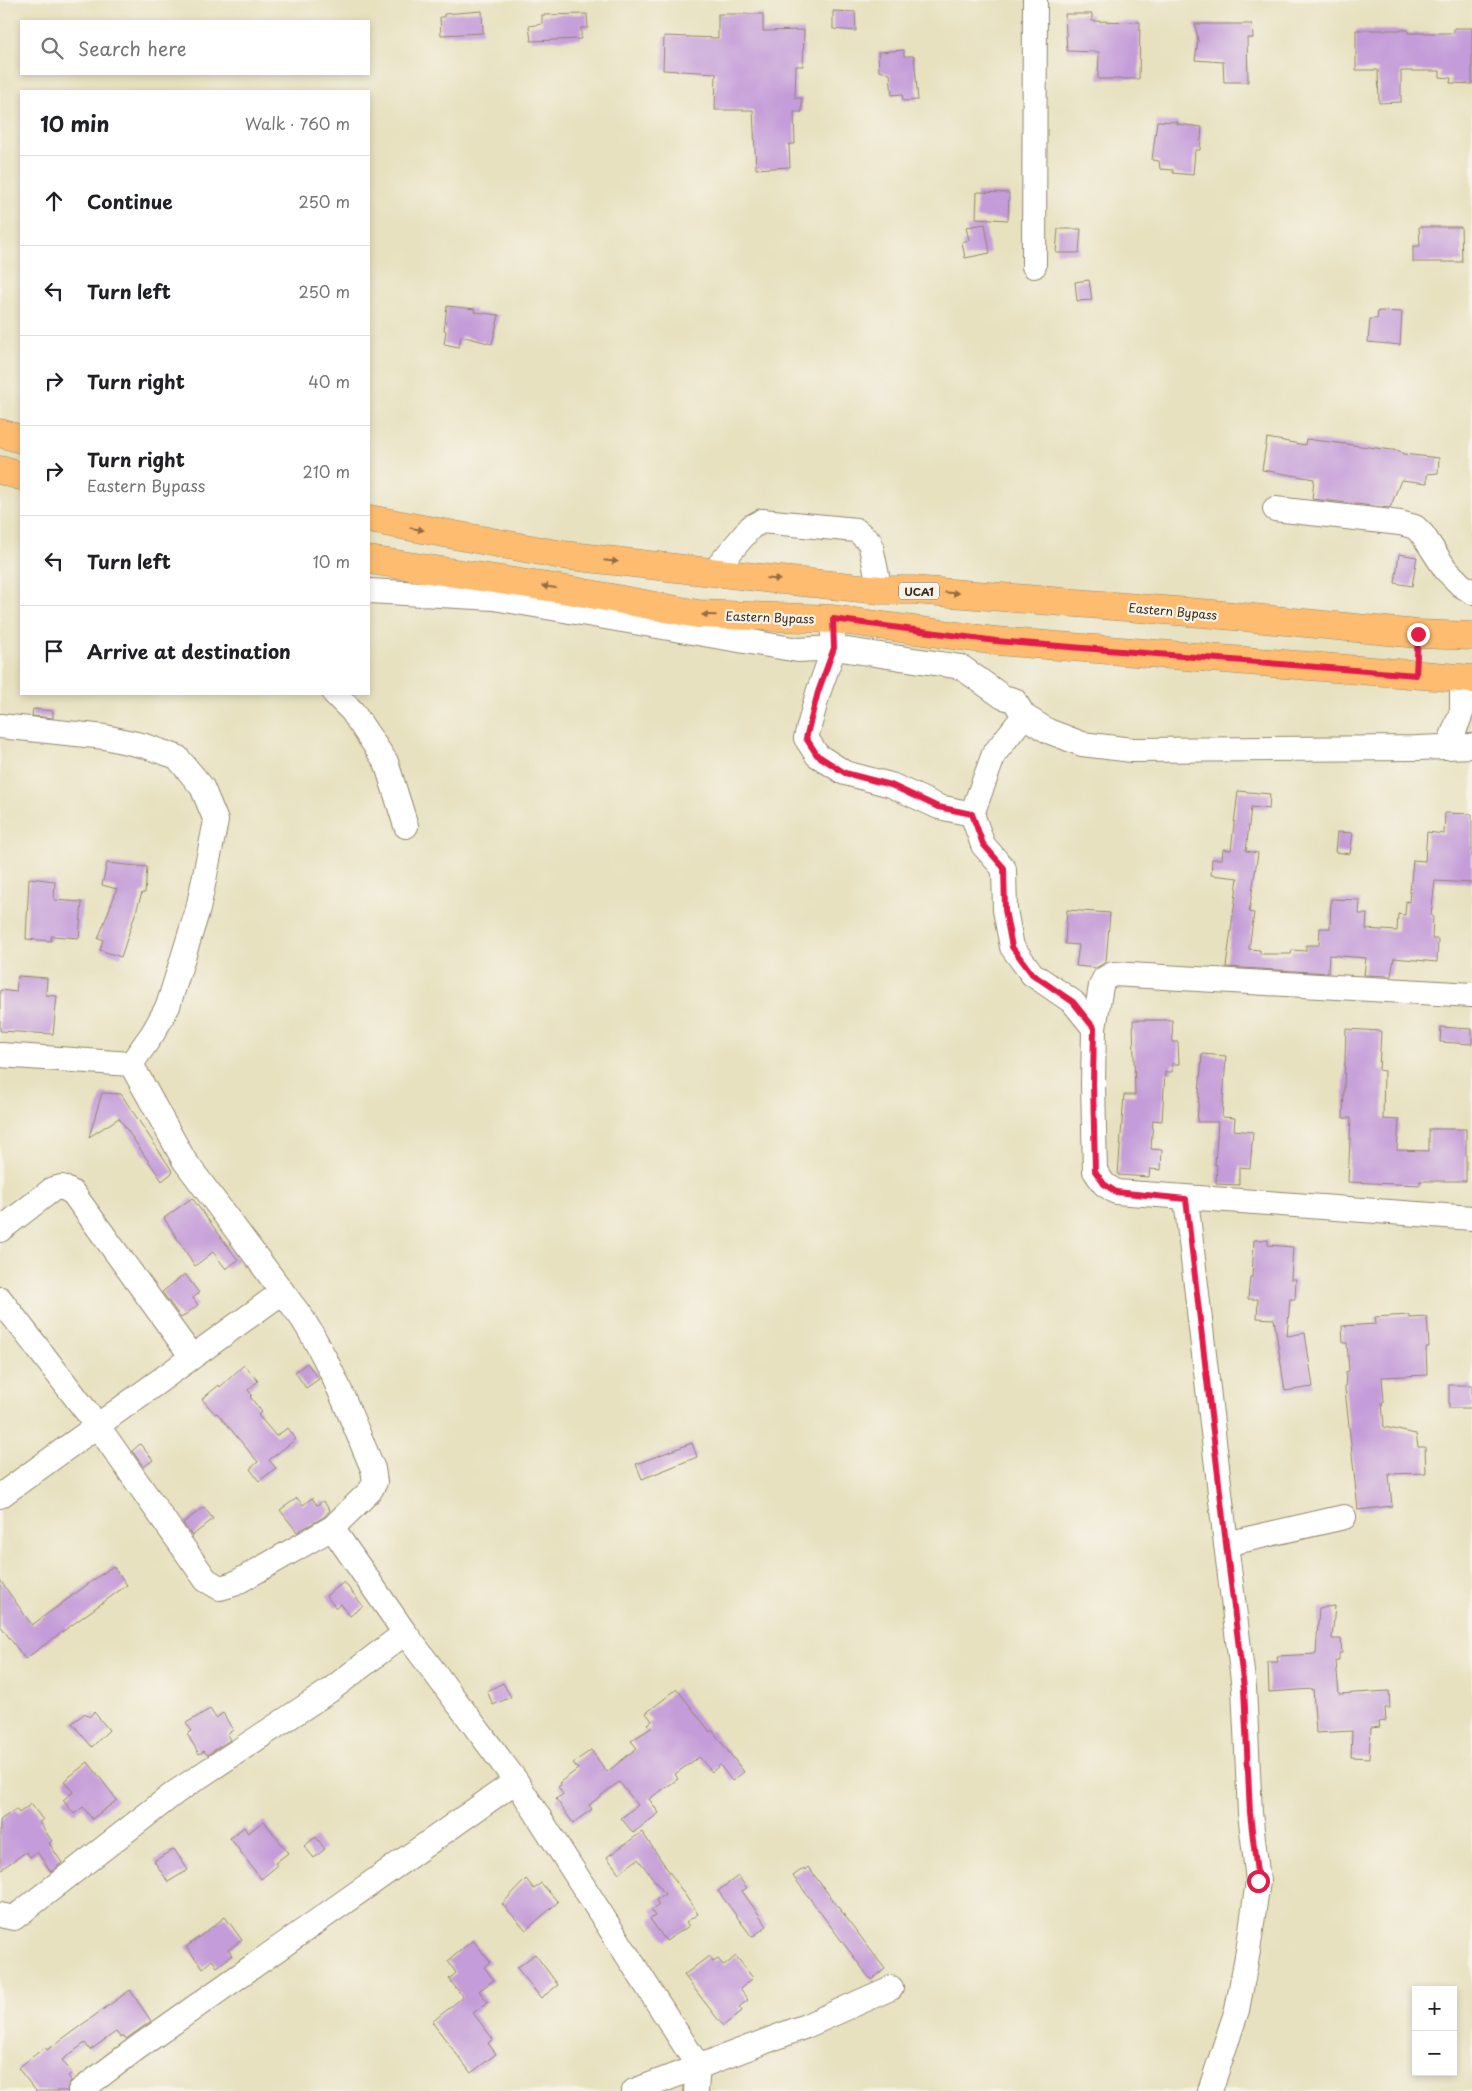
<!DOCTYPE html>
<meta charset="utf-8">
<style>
body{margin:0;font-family:"Playpen Sans",sans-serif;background:#f2f2f2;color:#202124}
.controls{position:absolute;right:15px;bottom:15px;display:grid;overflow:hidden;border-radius:0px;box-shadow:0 2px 8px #0003}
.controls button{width:45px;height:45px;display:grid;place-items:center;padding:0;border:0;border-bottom:1px solid #e0e0e0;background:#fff;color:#202124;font:25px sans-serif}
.stop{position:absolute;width:15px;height:15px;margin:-11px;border:4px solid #e11d48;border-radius:50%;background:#fff}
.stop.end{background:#e11d48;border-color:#fff;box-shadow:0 1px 5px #0008}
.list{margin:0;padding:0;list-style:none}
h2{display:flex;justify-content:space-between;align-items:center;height:65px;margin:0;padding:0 20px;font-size:21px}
h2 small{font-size:16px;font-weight:400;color:#757577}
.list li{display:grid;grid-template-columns:32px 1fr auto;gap:15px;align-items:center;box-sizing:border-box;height:90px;padding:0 20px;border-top:1px solid #e0e0e0}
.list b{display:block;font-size:19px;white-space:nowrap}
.list p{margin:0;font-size:16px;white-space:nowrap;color:#757577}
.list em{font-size:16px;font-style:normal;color:#757577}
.icon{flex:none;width:28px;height:28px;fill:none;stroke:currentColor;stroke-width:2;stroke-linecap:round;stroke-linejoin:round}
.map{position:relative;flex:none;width:1472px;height:2091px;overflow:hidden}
.search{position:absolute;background:#fff;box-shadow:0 2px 8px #0003;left:20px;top:20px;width:350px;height:55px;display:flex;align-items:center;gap:12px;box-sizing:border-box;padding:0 18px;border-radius:0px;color:#757577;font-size:19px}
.panel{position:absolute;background:#fff;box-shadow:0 2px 8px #0003;left:20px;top:90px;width:350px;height:605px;border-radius:0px}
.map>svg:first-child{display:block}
</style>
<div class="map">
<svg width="1472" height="2091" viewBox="0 0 1472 2091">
<rect width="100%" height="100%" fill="#f7f3e8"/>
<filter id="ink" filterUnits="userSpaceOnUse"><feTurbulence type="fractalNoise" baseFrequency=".02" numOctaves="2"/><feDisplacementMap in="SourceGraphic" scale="10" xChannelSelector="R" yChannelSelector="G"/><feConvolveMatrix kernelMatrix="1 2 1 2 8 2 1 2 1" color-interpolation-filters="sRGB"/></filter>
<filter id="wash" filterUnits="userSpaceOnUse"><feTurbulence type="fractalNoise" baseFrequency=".0096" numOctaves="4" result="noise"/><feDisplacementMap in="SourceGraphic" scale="20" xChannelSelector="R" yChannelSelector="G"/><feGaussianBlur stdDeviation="1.12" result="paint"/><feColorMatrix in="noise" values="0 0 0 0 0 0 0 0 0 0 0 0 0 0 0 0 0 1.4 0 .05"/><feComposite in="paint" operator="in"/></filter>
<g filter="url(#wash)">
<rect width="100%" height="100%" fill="#e7e1bf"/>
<g id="blocks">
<!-- building -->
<g fill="#c49cd9">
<polygon points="482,11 483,33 441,35 440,17 444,17 444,14"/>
<polygon points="833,11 855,12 856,31 833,29"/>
<polygon points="587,14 588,28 581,28 581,39 531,41 529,26 542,24 542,15"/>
<polygon points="718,14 763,14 763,31 804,30 803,66 796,66 795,98 802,98 802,112 794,112 795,144 789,144 790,167 756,169 753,110 715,110 716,73 663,70 664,36 718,38"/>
<polygon points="1065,14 1092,14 1092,21 1140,22 1139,79 1098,79 1099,52 1067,51"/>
<polygon points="1195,24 1252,24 1253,38 1247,38 1248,82 1224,82 1223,62 1195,60 1198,41"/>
<polygon points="1454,28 1472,28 1472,84 1450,83 1451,78 1440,77 1440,71 1401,71 1401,102 1379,103 1378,70 1356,70 1356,30 1408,30 1408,33 1454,33"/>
<polygon points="904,50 904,56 914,56 918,100 903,101 902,94 892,95 890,74 879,71 878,52"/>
<polygon points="1157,121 1178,122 1177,124 1202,127 1200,150 1195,150 1193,175 1173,173 1173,170 1160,169 1159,161 1152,160"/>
<polygon points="977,192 1009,193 1008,220 976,218"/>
<polygon points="985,224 990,253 965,258 962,242 969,240 966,227"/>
<polygon points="1419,227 1461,227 1462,262 1413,262 1413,246 1420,246"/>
<polygon points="1058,229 1081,229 1079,253 1056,253"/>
<polygon points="1089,280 1092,300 1077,301 1075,282"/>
<polygon points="447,306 475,309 474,312 499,315 492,344 461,336 459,347 444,344 446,331 444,330"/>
<polygon points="1378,311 1402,312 1400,345 1368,342 1370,319 1377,319"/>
<polygon points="1267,438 1305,445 1306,439 1400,451 1403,454 1439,458 1438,473 1427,474 1427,483 1401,480 1390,508 1312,499 1314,479 1262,470"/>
<polygon points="1399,554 1417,557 1412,586 1395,583"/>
<polygon points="33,709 53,711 53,718 32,716"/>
<polygon points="1238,791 1270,794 1269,809 1251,807 1246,851 1258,853 1249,912 1254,913 1249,949 1260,950 1260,954 1291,954 1292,950 1306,951 1306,945 1319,945 1320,928 1330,928 1331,899 1360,900 1359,914 1367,914 1366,929 1397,931 1398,914 1405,915 1406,901 1409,902 1413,860 1425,861 1427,832 1444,834 1445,813 1472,814 1472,883 1435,881 1431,916 1433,916 1432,939 1438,939 1437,962 1394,958 1391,976 1364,975 1366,958 1329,955 1328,973 1226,967 1238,878 1211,875 1212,859 1222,859 1223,849 1231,850"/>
<polygon points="1337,832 1353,833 1350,854 1335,852"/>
<polygon points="107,863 147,867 145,893 142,893 121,957 100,950 103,939 98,939 117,889 102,885"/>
<polygon points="29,878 55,881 54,900 82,902 79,938 51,936 51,941 26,939"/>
<polygon points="1067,910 1110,913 1106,962 1096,968 1076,966 1079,945 1065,944"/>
<polygon points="18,976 47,978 46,995 57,996 53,1034 0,1031 0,990 16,992"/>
<polygon points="1133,1020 1172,1020 1173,1042 1178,1042 1179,1064 1172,1064 1172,1072 1165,1072 1162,1121 1153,1120 1151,1149 1162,1150 1161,1170 1150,1169 1149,1177 1118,1175 1124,1095 1135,1095"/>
<polygon points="1441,1027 1472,1029 1472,1044 1440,1042"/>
<polygon points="1346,1029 1381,1031 1379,1070 1384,1071 1383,1119 1399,1120 1397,1150 1429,1151 1429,1129 1466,1129 1466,1181 1420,1181 1420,1185 1348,1182 1351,1118 1343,1118"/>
<polygon points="1202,1054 1226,1056 1222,1117 1235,1118 1234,1130 1253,1132 1250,1168 1239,1167 1239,1185 1216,1184 1217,1165 1215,1165 1218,1122 1197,1122"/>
<polygon points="102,1093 121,1094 173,1172 162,1181 119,1118 89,1137"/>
<polygon points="192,1198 238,1260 226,1269 213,1252 195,1266 164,1218"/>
<polygon points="1254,1240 1268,1240 1268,1245 1293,1247 1291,1279 1296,1279 1295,1299 1290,1299 1287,1336 1305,1333 1313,1387 1285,1391 1274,1319 1257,1318 1258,1299 1248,1299 1250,1277 1252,1277"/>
<polygon points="185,1274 199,1293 193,1298 198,1305 181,1318 162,1292"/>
<polygon points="1410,1315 1410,1318 1427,1317 1429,1347 1426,1347 1427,1375 1382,1377 1384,1402 1382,1402 1384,1427 1416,1434 1418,1447 1425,1447 1426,1473 1389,1474 1392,1506 1358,1510 1345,1389 1346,1372 1349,1371 1347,1343 1343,1343 1342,1326 1376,1324 1375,1317"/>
<polygon points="307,1363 319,1379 306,1388 295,1372"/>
<polygon points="244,1365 258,1381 248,1390 252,1395 250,1397 262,1412 258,1415 276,1436 288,1428 296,1439 269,1460 276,1468 259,1481 250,1469 258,1462 217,1413 215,1414 202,1399 219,1385 220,1387"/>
<rect x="1449" y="1385" width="23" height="23"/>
<polygon points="692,1443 697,1457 642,1479 636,1464"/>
<polygon points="140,1444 153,1460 144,1467 132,1451"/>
<polygon points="297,1498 303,1505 312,1498 317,1505 323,1501 330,1510 324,1517 297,1532 280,1510"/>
<polygon points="204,1507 213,1519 192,1536 183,1523"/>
<polygon points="113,1566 127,1585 25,1659 0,1625 0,1580 32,1625"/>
<polygon points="344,1582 363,1606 350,1616 341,1604 336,1608 326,1596"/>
<polygon points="1335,1606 1332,1639 1341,1639 1342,1653 1339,1653 1339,1661 1336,1661 1339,1694 1389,1691 1390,1708 1385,1708 1386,1721 1379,1722 1380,1727 1371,1728 1369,1758 1351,1757 1352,1731 1316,1733 1313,1689 1269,1692 1268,1662 1278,1662 1277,1656 1316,1654 1319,1608"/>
<polygon points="503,1683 511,1697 493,1705 487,1691"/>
<polygon points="677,1689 710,1732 712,1730 744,1772 732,1781 720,1765 712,1772 699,1757 675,1774 678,1779 649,1799 659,1813 633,1833 621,1818 638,1805 619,1782 589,1805 592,1809 573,1823 556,1799 563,1794 558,1787 561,1785 560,1782 578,1769 573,1763 591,1750 607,1772 637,1748 631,1741 651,1728 648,1724 652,1721 646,1713"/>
<polygon points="210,1709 216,1718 223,1713 233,1730 227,1734 230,1740 207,1755 204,1751 199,1754 187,1734 192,1731 186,1723"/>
<polygon points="94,1712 109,1730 92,1747 72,1723 85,1713 89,1717"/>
<polygon points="88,1762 117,1800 92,1819 83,1807 74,1814 63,1800 73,1792 64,1781"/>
<polygon points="31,1804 43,1820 39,1822 52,1841 49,1843 62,1863 51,1872 37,1852 30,1857 26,1852 0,1870 0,1820 16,1809 19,1813"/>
<polygon points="264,1821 288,1853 275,1863 277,1866 261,1879 230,1838 244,1827 248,1833"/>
<polygon points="642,1832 698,1914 686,1922 689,1926 666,1941 650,1919 655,1916 651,1910 659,1905 656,1900 665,1894 638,1859 619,1873 607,1857"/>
<polygon points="316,1837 325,1849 314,1858 304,1846"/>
<polygon points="174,1849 188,1870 168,1882 154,1861"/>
<polygon points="808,1867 885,1969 871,1980 793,1876 804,1868 805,1870"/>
<polygon points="738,1876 747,1888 742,1891 767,1926 752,1937 718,1891"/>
<polygon points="526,1879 534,1889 541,1883 558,1902 526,1930 502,1904"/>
<polygon points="225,1917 242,1940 228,1950 232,1955 217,1967 212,1960 203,1968 186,1947"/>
<polygon points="473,1940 490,1962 484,1967 494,1980 479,1991 488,2002 473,2013 493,2039 488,2043 496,2054 471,2073 432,2022 463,1997 449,1979 456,1973 448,1961"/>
<polygon points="535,1954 558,1985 541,1998 517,1968"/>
<polygon points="709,1956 713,1962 718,1959 724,1966 736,1956 753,1978 740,1989 748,2000 739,2007 742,2011 723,2026 684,1975"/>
<polygon points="130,1990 151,2021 126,2039 124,2036 121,2038 116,2032 90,2050 85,2043 62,2060 72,2073 68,2076 71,2080 67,2091 36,2091 18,2068 45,2047 47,2050"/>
</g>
</g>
</g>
<g filter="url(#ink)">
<use href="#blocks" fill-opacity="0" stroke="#91866e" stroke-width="1"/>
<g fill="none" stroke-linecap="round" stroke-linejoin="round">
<defs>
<g id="minor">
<polyline points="1034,266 1035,0"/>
<polyline points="1275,509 1400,523 1415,527 1423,535 1446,570 1461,585 1472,592"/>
<polyline points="714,571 751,527 762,521 856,530 870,542 880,590"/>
<polyline points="369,591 494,598 798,650 834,648 818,693 806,738 817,755 845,773 891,785 939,807 972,814 994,754 1024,716"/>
<polyline points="833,633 834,648 961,667 1003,697 1014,700 1024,716 1048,731 1082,744 1132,750 1417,748 1472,746"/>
<polyline points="335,694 352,711 386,762 406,826"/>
<polyline points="0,726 105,737 145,746 177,757 202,787 216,821 198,909 168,1006 153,1033 131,1064"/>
<polyline points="1448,747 1462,711 1462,679"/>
<polyline points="972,814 983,845 1004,869 1005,910 1012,947 1032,974 1073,1002 1094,1028"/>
<polyline points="1472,995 1113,974 1104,979 1101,986 1094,1028 1093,1084 1095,1171 1104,1184 1116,1192 1472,1218"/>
<polyline points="0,1055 131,1064"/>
<path d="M131,1064l53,96 118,158c30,47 49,100 71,151l2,13 -5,9 -38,37"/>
<polyline points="1186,1199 1226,1544 1244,1688 1250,1813 1258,1881 1248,1951 1237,2010 1210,2091"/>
<polyline points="0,1230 53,1189 62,1187 73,1193 192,1357"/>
<polyline points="0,1299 97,1425 206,1580 220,1588 234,1584 332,1528 405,1633 516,1781 698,2066 696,2091"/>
<polyline points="0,1496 281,1293"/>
<polyline points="1226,1544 1344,1517"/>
<polyline points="0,1915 14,1918 176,1792 329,1691 405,1633"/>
<polyline points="80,2091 137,2048 516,1781"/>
<polyline points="634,2091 806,2026 891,1988"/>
</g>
<g id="major">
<polyline points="0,433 21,439"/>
<polyline points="0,470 21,476"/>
<polyline points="369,519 562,555 772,579 880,590 913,590 1014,598 1213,614 1418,634 1472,636"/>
<polyline points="369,560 574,591 698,614 833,619 996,641 1472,679"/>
</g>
</defs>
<!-- minor casing -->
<use href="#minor" stroke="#91866e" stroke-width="26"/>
<!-- major casing -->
<use href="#major" stroke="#91866e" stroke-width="29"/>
<!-- minor -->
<use href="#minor" stroke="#fff" stroke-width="24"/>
<!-- major -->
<use href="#major" stroke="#fdbc70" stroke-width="28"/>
</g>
<!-- one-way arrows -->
<defs><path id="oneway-solid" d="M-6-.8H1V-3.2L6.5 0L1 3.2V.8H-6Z" transform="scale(1.25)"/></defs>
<g fill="#926c43">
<use href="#oneway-solid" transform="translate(417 529) rotate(10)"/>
<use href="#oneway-solid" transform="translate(611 561) rotate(6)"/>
<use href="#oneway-solid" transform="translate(773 579) rotate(7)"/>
<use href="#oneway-solid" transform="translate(549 587) rotate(-172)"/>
<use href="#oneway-solid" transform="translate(952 593) rotate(4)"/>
<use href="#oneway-solid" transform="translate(709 615) rotate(-178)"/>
</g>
</g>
<g fill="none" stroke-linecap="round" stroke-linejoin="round" filter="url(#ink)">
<!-- route -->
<polyline stroke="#e11d48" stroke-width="6" points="1258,1881 1250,1813 1244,1688 1226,1544 1186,1199 1116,1192 1104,1184 1095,1171 1093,1084 1094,1028 1073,1002 1032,974 1012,947 1005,910 1004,868 983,844 972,814 938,807 891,785 845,773 817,755 806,738 818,692 834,648 833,619 996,641 1416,675 1418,634"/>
</g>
<g text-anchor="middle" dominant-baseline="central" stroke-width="4.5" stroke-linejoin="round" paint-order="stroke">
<!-- shield labels -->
<rect fill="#f7f3e8" stroke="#73665b" stroke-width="1" x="899" y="582.5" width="40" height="17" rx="4"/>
<g font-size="11" font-weight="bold" fill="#3b2a1e">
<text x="919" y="591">UCA1</text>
</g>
<!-- street labels -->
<g font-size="12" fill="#3b2a1e" stroke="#f7f3e8">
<text transform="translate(1173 611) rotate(5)">Eastern Bypass</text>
<text transform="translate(770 617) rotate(2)">Eastern Bypass</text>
</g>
</g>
</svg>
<div class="controls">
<button>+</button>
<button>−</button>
</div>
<div class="stop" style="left:1258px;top:1881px"></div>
<div class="stop end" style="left:1418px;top:634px"></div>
<div class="search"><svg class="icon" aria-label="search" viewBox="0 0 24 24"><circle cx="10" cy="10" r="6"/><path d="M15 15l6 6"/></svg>Search here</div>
<section class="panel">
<h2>10 min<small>Walk · 760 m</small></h2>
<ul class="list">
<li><svg class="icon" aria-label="ahead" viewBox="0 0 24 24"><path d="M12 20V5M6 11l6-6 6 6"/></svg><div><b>Continue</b></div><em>250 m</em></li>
<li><svg class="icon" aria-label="left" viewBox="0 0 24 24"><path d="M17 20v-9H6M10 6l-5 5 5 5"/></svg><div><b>Turn left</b></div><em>250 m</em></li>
<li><svg class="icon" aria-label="right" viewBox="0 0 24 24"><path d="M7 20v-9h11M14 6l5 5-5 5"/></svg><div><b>Turn right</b></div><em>40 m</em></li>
<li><svg class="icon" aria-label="right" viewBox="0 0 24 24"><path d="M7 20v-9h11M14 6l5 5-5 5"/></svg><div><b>Turn right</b><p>Eastern Bypass</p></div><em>210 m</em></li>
<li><svg class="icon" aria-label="left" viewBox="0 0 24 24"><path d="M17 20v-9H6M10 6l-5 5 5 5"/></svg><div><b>Turn left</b></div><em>10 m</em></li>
<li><svg class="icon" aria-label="arrive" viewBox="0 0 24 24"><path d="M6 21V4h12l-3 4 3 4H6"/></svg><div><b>Arrive at destination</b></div></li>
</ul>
</section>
</div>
